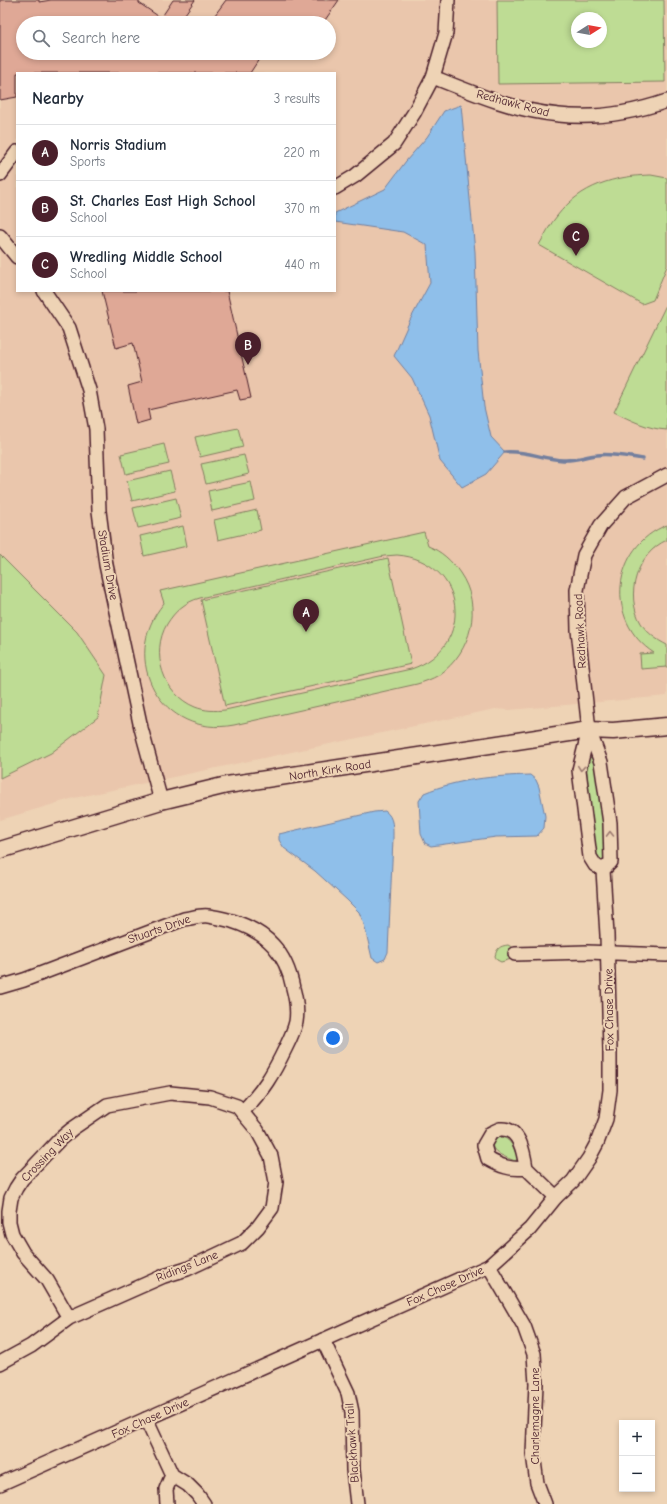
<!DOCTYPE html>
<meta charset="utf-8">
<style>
body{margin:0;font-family:"Comic Neue",sans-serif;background:#f2f2f3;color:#1f2937}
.controls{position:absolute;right:12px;bottom:12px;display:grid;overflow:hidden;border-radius:0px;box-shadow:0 2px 6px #0003}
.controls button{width:36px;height:36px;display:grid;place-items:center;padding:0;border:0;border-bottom:1px solid #e0e1e3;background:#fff;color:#1f2937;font:20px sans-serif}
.compass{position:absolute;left:571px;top:12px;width:36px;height:36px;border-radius:50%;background:#fff;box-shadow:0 2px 6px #0003;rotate:79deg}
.you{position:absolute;left:333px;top:1038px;width:14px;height:14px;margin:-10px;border:3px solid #fff;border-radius:50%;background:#1a73e8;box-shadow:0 0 0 6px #1a73e833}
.badge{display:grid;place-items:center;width:26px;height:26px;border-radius:50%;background:#4a1f2b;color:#fff;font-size:13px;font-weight:700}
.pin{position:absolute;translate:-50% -33px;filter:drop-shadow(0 1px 2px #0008)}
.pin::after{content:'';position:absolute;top:21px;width:14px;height:12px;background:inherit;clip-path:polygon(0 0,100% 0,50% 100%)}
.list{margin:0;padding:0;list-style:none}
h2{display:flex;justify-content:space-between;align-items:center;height:52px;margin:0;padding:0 16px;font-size:17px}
h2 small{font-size:13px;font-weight:400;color:#747a83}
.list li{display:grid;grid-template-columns:26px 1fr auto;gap:12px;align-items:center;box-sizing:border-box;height:56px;padding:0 16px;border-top:1px solid #e0e1e3}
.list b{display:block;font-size:15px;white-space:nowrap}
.list p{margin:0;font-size:13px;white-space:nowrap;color:#747a83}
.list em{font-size:13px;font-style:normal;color:#747a83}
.icon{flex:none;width:22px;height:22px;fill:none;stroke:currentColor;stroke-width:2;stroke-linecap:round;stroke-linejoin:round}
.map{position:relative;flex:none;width:667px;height:1504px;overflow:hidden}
.search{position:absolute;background:#fff;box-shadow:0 2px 6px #0003;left:16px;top:16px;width:320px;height:44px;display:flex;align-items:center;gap:10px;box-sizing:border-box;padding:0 14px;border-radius:22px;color:#747a83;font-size:15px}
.panel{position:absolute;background:#fff;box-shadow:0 2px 6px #0003;left:16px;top:72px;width:320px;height:220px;border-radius:0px}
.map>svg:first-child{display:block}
</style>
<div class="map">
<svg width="667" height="1504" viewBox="0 0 667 1504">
<rect width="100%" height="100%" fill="#eed3b5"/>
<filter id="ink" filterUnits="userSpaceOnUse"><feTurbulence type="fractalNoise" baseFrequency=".025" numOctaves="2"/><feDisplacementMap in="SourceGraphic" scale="8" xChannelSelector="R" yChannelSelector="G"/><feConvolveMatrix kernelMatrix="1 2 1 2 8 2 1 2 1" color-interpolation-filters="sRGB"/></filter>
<g filter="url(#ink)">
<!-- built -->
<path fill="#eac6ac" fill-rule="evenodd" d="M0,0h667v696l-158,14 -14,-1 -421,89 -74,22zM577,18h24v24h-24zM23,23h306v30h-306zM17,73h318v218h-318z"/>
<!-- green -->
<g fill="#bedc94" stroke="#847e60" fill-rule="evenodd">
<path d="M497,0h167l1,82 -167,2zM577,18h24v24h-24z"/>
<path d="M651,175l16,3v88l-14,34 -11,4 -103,-59c6,-10 11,-21 18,-29 24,-31 57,-40 94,-41z"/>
<path d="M666,305h1v125c-19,-1 -37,-10 -53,-18z"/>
<polygon points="238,428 243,447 200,457 195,437"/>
<polygon points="164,444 169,464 126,474 121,454"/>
<polygon points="244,455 249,474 206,484 201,464"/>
<polygon points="170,471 175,491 132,501 127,481"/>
<polygon points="251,482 255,501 212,511 208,491"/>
<polygon points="176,498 181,518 138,528 133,508"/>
<polygon points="257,510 261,530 218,540 214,520"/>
<path d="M667,525v15c-30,13 -43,55 -26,83 6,10 16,17 26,22v22l-26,2 -1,-15 14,-1c-50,-32 -42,-107 13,-128z"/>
<polygon points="183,526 187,546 144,556 140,536"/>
<path d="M424,532l4,14c13,5 24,15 32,27 23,33 12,79 -21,102 -7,4 -15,7 -22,9l-183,41c-72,14 -117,-66 -70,-122l-4,-12zM397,555c69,5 80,92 14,114l-186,41c-10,1 -20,1 -30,-3 -32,-13 -45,-54 -28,-83 8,-13 18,-22 33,-26l184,-42z"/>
<polygon points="0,555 77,632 106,675 98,717 51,753 0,778"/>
<polygon points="388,558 411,664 225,706 201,600"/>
<polygon points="590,757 595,759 597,765 607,850 606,857 601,860 597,857 595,849 586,765 586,760"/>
<path d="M508,945l15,8 -1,3 -21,6 -4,-2 -2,-4c2,-8 5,-10 13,-11z"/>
<path d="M499,1137c12,0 15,12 19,22l-3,2c-10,-4 -34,-12 -16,-24z"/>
</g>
<!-- water -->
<g fill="#8fbfea" stroke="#737f9e">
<polygon points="461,105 475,252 478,351 484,407 491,437 505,452 486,474 462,487 440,461 429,415 412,378 394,356 410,320 430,283 427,245 403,232 335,222 335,213 385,189 406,161 427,137 444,111"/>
<path d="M530,775l6,5 3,7 6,29 -1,12 -7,8 -41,1 -65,9 -6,-3 -4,-9 -2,-33 5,-8c34,-14 70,-17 106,-18z"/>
<path d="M385,811c9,6 8,18 8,28l-5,113 -3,7 -7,3 -6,-4 -8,-34 -5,-12 -12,-12 -32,-29 -31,-23 -5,-8v-6l95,-22z"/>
</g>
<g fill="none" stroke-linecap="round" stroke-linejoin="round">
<!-- stream -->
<path stroke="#737f9e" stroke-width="3.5" d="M505,452c20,-2 38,7 58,8 12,1 22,-4 34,-5 15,-2 31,2 46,4"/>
</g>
<!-- building -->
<g fill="#dfa896" stroke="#4a1f2b">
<polygon points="0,0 39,0 39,2 51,0 139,0 139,3 161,18 173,0 195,0 185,14 200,23 23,23 23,53 263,53 250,73 17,73 17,97 0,100"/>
<polygon points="226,0 339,0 323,23 209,23"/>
<polygon points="102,291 227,291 251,398 240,400 237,390 148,410 150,420 136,424 128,386 142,382 133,343 116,348"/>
</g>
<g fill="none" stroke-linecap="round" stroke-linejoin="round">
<defs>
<g id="minor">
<path d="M433,77c40,16 82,34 126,38 36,4 73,-2 108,-14"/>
<polyline points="0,175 17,152"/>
<polyline points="335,188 355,176 394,144 414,113 433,77 446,33 448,0"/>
<polyline points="0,236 17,257"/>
<polyline points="44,291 69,328 89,390 96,429 99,511 106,565 141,728 161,801"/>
<polyline points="589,730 579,770 590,857 595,865 603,870"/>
<polyline points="515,954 587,952 667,955"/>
<path d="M0,987l24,-7 160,-61c8,-1 16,-4 24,-3 8,1 16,3 24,5 35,11 54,31 61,67 3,11 5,22 3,34 -2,9 -6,17 -10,25 -13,27 -23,44 -44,65"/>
<path d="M526,1168c-15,2 -26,-2 -38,-9l-4,-14 7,-12c2,-1 6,-3 9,-4 20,-2 24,25 26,39l30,29"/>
<polyline points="489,1266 524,1326 534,1354 536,1384 533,1454 537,1483 545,1504"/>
<polyline points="323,1340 348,1393 352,1412 353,1470 357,1504"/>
<polyline points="0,1363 31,1346 69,1318 164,1276 187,1269 242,1243 258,1227 272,1208 276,1182 271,1156 257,1130 237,1106 210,1097 170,1093 107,1105 72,1129 60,1139 22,1179 16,1188 11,1198 9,1211 9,1222 12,1234 23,1253 47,1280 69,1318"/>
<polyline points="146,1419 172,1475 188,1485 197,1494 204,1504"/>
<polyline points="0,1484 489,1266 530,1229 556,1197 573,1181 589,1158 597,1143 606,1119 610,1090 610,1050 607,935 603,870 611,862 610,823 601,762 589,730 578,630 577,590 584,555 601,525 626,497 667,475"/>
<polyline points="167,1504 166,1489 172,1475"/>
</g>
<polyline id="major" points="0,850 161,801 227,785 589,730 613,731 667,726"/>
</defs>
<!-- minor casing -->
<use href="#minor" stroke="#4a1f2b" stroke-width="16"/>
<!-- major casing -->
<use href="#major" stroke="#4a1f2b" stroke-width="19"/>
<!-- minor -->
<use href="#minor" stroke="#eed3b5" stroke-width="13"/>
<!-- major -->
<use href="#major" stroke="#eed3b5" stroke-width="16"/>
</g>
<!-- one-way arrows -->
<defs><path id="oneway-chevron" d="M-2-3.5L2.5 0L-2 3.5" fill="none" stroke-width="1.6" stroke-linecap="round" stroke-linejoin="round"/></defs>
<g stroke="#9c7970">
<use href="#oneway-chevron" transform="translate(581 768) rotate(96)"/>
<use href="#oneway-chevron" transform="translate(610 834) rotate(-91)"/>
</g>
</g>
<g text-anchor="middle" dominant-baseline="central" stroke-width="4" stroke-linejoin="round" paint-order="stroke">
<!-- street labels -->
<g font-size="12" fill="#4a1f2b" stroke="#eed3b5">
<text transform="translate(513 103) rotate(15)">Redhawk Road</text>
<text transform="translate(108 565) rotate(80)">Stadium Drive</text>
<text transform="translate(580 631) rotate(-93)">Redhawk Road</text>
<text transform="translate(330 770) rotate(-9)">North Kirk Road</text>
<text transform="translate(159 929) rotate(-19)">Stuarts Drive</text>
<text transform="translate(609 1010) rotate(-91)">Fox Chase Drive</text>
<text transform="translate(47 1155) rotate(-46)">Crossing Way</text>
<text transform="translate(187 1266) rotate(-22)">Ridings Lane</text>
<text transform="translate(445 1286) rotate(-24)">Fox Chase Drive</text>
<text transform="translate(535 1416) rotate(-90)">Charlemagne Lane</text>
<text transform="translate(150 1418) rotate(-24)">Fox Chase Drive</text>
<text transform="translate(352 1443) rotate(-94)">Blackhawk Trail</text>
</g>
</g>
</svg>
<div class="controls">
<button>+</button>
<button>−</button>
</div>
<svg class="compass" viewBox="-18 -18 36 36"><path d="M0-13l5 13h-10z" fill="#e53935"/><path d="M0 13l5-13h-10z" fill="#747a83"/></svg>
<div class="you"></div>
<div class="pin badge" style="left:306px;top:632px">A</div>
<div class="pin badge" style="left:248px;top:365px">B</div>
<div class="pin badge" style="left:576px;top:256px">C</div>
<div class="search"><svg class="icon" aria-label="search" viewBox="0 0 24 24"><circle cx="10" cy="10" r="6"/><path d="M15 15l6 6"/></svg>Search here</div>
<section class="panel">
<h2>Nearby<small>3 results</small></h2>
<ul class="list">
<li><span class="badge">A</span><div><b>Norris Stadium</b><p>Sports</p></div><em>220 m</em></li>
<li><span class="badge">B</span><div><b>St. Charles East High School</b><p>School</p></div><em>370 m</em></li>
<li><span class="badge">C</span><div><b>Wredling Middle School</b><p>School</p></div><em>440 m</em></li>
</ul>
</section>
</div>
